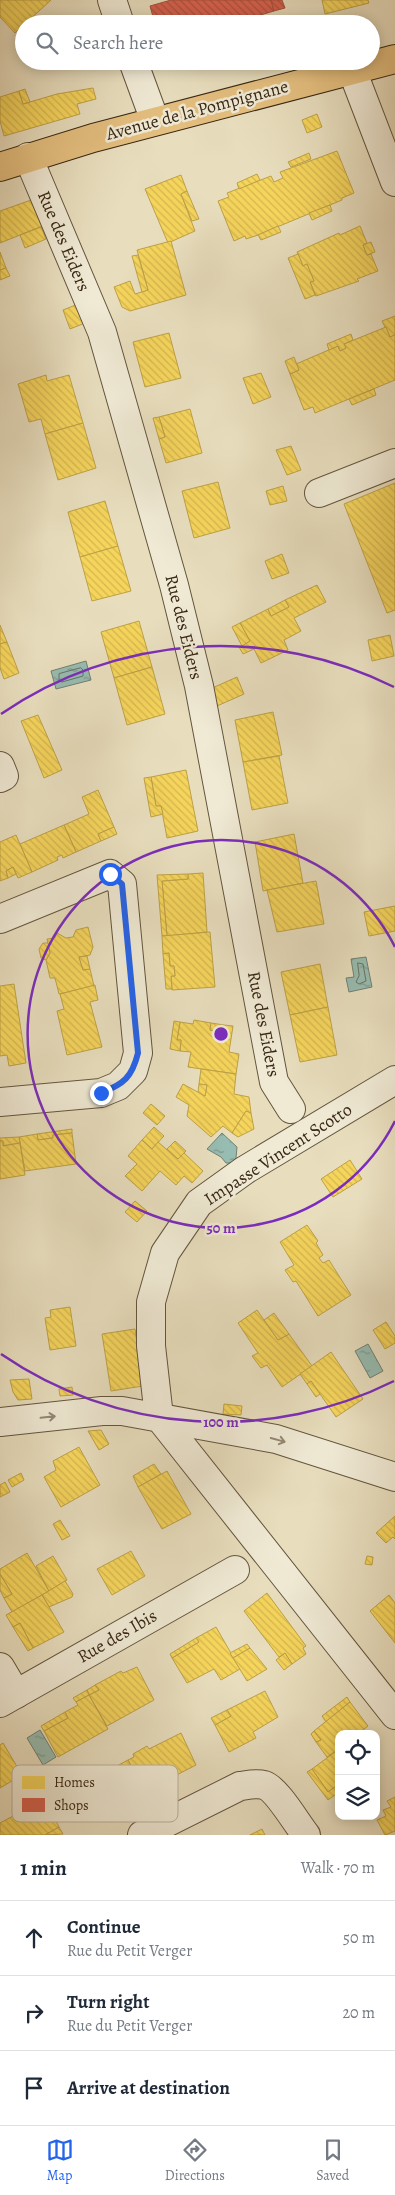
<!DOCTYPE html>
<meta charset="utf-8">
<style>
body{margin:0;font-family:Alegreya,serif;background:#f6f6f7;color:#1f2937}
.controls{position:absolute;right:15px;bottom:15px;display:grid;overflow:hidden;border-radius:10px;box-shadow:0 2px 12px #0003}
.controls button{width:45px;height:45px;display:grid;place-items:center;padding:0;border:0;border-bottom:1px solid #e0e1e3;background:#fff;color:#1f2937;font:25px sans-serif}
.stop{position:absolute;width:15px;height:15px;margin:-11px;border:4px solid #2563eb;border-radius:50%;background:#fff}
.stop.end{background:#2563eb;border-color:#fff;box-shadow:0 1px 5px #0008}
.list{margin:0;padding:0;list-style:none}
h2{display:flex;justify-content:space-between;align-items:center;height:65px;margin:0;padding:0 20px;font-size:21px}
h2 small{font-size:16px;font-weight:400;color:#747a83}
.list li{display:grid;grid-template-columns:32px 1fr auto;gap:15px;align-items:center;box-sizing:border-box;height:75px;padding:0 20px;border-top:1px solid #e0e1e3}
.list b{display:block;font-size:19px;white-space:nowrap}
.list p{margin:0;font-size:16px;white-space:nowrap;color:#747a83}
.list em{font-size:16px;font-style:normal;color:#747a83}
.icon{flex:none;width:28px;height:28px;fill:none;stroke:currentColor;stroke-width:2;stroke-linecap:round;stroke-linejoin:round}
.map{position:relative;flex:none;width:395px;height:1835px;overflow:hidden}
.search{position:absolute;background:#fff;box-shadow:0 2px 12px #0003;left:15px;right:15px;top:15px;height:55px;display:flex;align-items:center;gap:12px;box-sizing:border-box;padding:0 18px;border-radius:28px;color:#747a83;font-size:19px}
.sheet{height:290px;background:#fff}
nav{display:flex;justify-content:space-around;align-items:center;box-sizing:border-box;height:70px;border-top:1px solid #e0e1e3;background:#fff;font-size:14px;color:#747a83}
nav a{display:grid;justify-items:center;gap:2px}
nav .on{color:#2563eb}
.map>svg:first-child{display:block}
</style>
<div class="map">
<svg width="395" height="1835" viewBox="0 0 395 1835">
<defs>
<pattern id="water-ripples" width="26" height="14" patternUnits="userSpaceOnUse" patternTransform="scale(1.25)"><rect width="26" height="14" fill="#97bcb1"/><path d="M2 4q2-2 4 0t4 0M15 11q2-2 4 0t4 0" fill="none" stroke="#7c998f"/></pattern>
<pattern id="homes-back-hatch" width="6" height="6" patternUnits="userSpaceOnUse" patternTransform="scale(1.25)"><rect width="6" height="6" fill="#f6d55c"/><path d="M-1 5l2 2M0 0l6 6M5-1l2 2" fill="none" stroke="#d4b74f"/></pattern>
<pattern id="shops-back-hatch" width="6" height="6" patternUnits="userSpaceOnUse" patternTransform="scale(1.25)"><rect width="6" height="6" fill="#d6604d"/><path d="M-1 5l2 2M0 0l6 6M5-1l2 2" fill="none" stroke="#ae4f3f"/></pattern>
</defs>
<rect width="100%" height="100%" fill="#e8debe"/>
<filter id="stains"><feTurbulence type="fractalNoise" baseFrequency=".004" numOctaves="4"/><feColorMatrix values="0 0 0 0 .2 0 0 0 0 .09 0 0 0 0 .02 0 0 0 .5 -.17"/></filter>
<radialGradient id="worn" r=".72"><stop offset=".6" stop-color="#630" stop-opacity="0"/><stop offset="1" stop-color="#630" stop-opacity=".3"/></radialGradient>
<!-- water -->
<g fill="url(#water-ripples)" stroke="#718072">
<polygon points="86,661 91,680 56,689 51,671"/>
<polygon points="366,957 372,987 349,992 346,978 354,977 351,959"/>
<polygon points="222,1133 237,1147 236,1158 231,1163 226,1163 221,1157 207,1149"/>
<polygon points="368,1344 383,1371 370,1378 355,1351"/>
<polygon points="40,1730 56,1757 43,1765 27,1738"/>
</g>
<!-- homes -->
<g fill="url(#homes-back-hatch)" stroke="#bda146">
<polygon points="0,0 51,0 15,33 0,17"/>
<polygon points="322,0 368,0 369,3 325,14"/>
<polygon points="93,88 96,99 77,104 80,114 4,136 0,121 0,97 19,91 23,104 57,94"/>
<polygon points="25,89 30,102 23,104 19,91"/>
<polygon points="317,114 322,127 307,133 302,120"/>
<polygon points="337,151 354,193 342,198 342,200 258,235 246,239 245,236 234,241 218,201 229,197 227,193 271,176 274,182 283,178 280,172"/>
<polygon points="309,153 311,159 291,167 288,162"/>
<polygon points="257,174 260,180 239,189 237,183"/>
<polygon points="181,175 187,191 181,194 195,231 168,243 145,189"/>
<polygon points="187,191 199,219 192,221 181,194"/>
<polygon points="34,199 45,225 0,243 0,211"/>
<polygon points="330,205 332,211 312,220 309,213"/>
<polygon points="278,226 281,232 261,240 258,235"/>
<polygon points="360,226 367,243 363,245 367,255 371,254 378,271 357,279 359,281 316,296 310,282 314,281 307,264 303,266 297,252 339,233 340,235"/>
<polygon points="41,227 46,239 25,248 20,235"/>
<polygon points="171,241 186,295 130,311 122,307 114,287 130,281 135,294 148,290 137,250"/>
<polygon points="371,242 375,252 367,255 363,245"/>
<polygon points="0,252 6,268 0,270"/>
<polygon points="298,254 303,266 307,264 314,281 310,282 315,295 305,299 288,258"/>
<polygon points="138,255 148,290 142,292 132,256"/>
<polygon points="6,268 10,276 0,280 0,270"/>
<polygon points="78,304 85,323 70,329 63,310"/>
<polygon points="395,316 395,335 390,337 382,321"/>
<polygon points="386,327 390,337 395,335 395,380 315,413 313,407 304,410 290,374 299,370 296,364 338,346 340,351 346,348 344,344"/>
<polygon points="169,333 181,378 145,387 133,342"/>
<polygon points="351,334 353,340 344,344 346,348 340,351 338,346 329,350 327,344"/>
<polygon points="294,357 299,370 290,374 285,361"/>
<polygon points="261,373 271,397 253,404 243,378"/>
<polygon points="46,375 47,381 69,375 83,423 45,434 41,419 29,422 18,384"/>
<polygon points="374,389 376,395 352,405 349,399"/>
<polygon points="190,409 202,453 166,463 159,439 165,437 159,417"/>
<polygon points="159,417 165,437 159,439 153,418"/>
<polygon points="83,423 96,468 58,480 45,434"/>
<polygon points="291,446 301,470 287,475 276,450"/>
<polygon points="218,482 230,528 194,538 182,491"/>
<polygon points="395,483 395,610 387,613 344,504"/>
<polygon points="283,486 287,501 270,505 266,491"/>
<polygon points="105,501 118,546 80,557 68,512"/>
<polygon points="118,546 131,591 92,601 80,557"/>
<polygon points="282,554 289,573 272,579 265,561"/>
<polygon points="317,585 326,602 294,618 301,631 284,640 288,650 261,663 254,649 243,654 239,647 250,641 240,623 268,609 271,616 289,607 285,600"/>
<polygon points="285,600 289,607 271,616 268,609"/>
<polygon points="139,621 152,667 114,678 101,632"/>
<polygon points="240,623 250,641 242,646 232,627"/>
<polygon points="0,625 7,642 0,644"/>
<polygon points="390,635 394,656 372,661 368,640"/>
<polygon points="7,642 19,673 4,679 0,668 0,644"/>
<polygon points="152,667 165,714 127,725 114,678"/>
<polygon points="237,677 244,694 217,706 210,689"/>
<polygon points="273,712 282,755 243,762 235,720"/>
<polygon points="38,715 62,770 44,778 21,721"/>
<polygon points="279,756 288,803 252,810 243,762"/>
<polygon points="186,770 198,831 167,838 161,806 156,806 151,777"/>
<polygon points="151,777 156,806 161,806 163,814 151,817 144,778"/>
<polygon points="98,790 114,827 98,834 101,841 76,852 64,825 89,814 82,797"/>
<polygon points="64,825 76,852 63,858 62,855 57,857 58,860 32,872 20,844"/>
<polygon points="114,827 117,834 101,841 98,834"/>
<polygon points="294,834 303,883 263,891 255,842"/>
<polygon points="16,835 32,872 18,878 13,867 6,871 8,878 0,881 0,842"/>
<polygon points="13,867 16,874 8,878 6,871"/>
<polygon points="203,873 207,932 167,936 162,881 188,879 188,874"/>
<polygon points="188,874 188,879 162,881 167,936 162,936 157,875"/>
<polygon points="316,881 324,924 277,932 267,890"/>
<polygon points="395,906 395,931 369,936 364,912"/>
<polygon points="88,927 93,947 90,955 79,957 83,970 90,969 94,986 59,994 55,978 50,978 46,960 50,953 47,939 55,938 57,933 66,938 73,937 76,930"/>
<polygon points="210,932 215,987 172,990 171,976 175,976 174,966 170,966 169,953 163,954 162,936"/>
<polygon points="43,943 48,943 50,953 46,960 41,958 39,949"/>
<polygon points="169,953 170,966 174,966 175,976 171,976 172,989 166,989 163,954"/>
<polygon points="87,956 90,969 83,970 79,957"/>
<polygon points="320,964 328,1007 290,1015 281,972"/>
<polygon points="14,984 26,1063 9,1066 7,1055 0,1056 0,986"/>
<polygon points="95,985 98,1000 90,1002 102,1047 67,1055 57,1011 64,1009 60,994"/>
<polygon points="328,1007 337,1055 300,1062 290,1015"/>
<polygon points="194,1020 211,1023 210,1030 223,1033 224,1025 233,1026 229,1052 239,1054 236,1074 188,1067 191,1052 180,1051 181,1040 177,1040 180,1022 193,1024"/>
<polygon points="174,1021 180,1022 177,1040 181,1040 180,1051 170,1049"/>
<polygon points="211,1023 224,1025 223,1033 210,1030"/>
<polygon points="201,1069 236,1074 234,1094 249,1097 251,1113 246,1111 232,1133 223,1126 211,1137 187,1116 189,1105 176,1097 183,1084 205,1096 207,1085 199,1084"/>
<polygon points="199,1084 207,1085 205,1096 198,1092"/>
<polygon points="151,1104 165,1116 157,1125 143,1113"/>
<polygon points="246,1111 251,1113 254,1129 238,1137 232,1133"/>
<polygon points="154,1127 164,1136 152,1149 142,1140"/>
<polygon points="72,1129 72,1133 53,1135 53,1138 38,1140 37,1134"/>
<polygon points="72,1133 76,1164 25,1171 19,1137 37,1134 38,1140 53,1138 53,1135"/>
<polygon points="19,1137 20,1143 3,1146 3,1141 0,1141 0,1138"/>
<polygon points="142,1140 152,1149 158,1142 178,1159 184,1153 203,1171 192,1183 184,1176 176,1185 160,1171 142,1191 125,1176 137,1164 128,1156"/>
<polygon points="0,1141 3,1141 3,1146 20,1143 25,1175 0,1179"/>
<polygon points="175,1141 186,1151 178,1159 167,1149"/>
<polygon points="350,1160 362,1179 333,1197 321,1179"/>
<polygon points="135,1201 147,1211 137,1222 125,1212"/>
<polygon points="307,1225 318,1241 316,1243 323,1255 319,1258 323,1263 329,1260 351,1295 318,1316 296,1281 293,1282 285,1270 294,1265 280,1242"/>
<polygon points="70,1307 76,1346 50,1350 45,1318 51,1317 50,1310"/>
<polygon points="257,1310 278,1340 289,1334 312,1366 282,1387 267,1365 261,1368 252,1356 258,1353 238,1323"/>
<polygon points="274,1313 289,1334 278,1340 264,1320"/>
<polygon points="386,1322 395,1336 395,1343 385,1349 373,1330"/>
<polygon points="135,1329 143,1386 111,1391 102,1334"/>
<polygon points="331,1352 363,1399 336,1417 311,1381 307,1384 300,1374"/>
<polygon points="29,1379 32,1399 18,1400 13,1392 10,1380"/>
<polygon points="311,1381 320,1394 316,1397 307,1384"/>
<polygon points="72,1387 73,1395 60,1396 59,1389"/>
<polygon points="224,1404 242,1406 241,1415 223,1414"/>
<polygon points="101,1430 109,1444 99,1450 88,1431"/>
<polygon points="79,1447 100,1485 61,1507 44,1477 56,1470 53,1461"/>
<polygon points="154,1464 161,1474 138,1487 133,1476"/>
<polygon points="167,1471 191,1514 162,1529 138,1487"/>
<polygon points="21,1473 24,1480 12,1487 8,1480"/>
<polygon points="5,1482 10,1492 0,1497 0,1485"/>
<polygon points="395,1516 395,1539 393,1537 386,1543 376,1533"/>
<polygon points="60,1520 70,1536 62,1540 53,1524"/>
<polygon points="131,1551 145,1576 112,1595 97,1569"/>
<polygon points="27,1553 49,1591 12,1612 4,1598 12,1594 0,1574 0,1569"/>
<polygon points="53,1556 67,1580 49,1591 36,1566"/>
<polygon points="367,1556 373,1557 372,1565 365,1564"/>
<polygon points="0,1574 12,1594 4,1598 0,1590"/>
<polygon points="65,1581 73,1594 72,1597 49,1607 42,1595"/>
<polygon points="267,1593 306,1646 303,1648 306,1654 292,1664 285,1653 279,1657 244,1611"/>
<polygon points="42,1595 64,1632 33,1648 20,1623 13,1627 6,1615"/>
<polygon points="389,1595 395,1603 395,1643 370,1611"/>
<polygon points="20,1623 33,1648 28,1651 13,1627"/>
<polygon points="216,1627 240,1669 221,1680 214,1669 187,1683 172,1658 199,1642 196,1638"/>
<polygon points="196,1638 199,1642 172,1658 170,1654"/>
<polygon points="247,1644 250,1648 233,1658 230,1653"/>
<polygon points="250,1648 267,1669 247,1681 233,1658"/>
<polygon points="285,1653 292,1664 284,1670 276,1660"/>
<polygon points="137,1667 154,1700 107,1726 89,1695 99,1690 95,1685 121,1671 123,1673"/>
<polygon points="95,1685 99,1690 89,1695 87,1690"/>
<polygon points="87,1690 89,1695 76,1702 73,1698"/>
<polygon points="265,1691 278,1717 253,1732 256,1738 229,1752 215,1725 231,1716 227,1710"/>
<polygon points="89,1695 108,1729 58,1757 44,1731 68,1718 65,1712 78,1705 76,1702"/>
<polygon points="347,1697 350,1702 326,1722 322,1716"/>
<polygon points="350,1702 368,1726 358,1734 339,1734 339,1749 327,1757 316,1742 321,1740 314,1731"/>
<polygon points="227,1710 231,1716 215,1725 211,1718"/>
<polygon points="65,1712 68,1718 44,1731 41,1726"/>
<polygon points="314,1731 321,1740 316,1742 311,1734"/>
<polygon points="181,1733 196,1765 157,1785 160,1790 147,1797 128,1760 134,1757 133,1754 147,1746 149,1749"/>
<polygon points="3,1743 22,1775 0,1788 0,1745"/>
<polygon points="339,1749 339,1784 328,1792 312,1769"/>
<polygon points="128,1760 147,1797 134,1804 128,1794 114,1800 117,1806 93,1819 76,1788"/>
<polygon points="312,1769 328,1792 339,1784 339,1792 328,1800 307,1772"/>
<polygon points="395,1797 395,1831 385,1835 377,1820 386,1816 383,1810 391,1807 387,1801"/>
<polygon points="45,1799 59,1827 45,1835 0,1835 0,1823"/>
<polygon points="59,1827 63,1834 45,1835"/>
<polygon points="262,1829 265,1835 250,1835"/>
</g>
<!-- shops -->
<g fill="url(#shops-back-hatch)" stroke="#a64f3c">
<polygon points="171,0 271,0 274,11 230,24 155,24 150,6"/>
<polygon points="271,0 282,0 285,8 274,11"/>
</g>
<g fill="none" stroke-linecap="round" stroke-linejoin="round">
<!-- shore -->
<g stroke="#677262" stroke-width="1">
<polygon points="81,668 83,670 83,676 62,682 59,681 59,674"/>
<polygon points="358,963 363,964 366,981 359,984 356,982 359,976"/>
</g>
<defs>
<g id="minor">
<polyline points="112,0 120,24"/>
<polyline points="133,61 155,121"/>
<polyline points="352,70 395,182"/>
<polyline points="28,157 102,332 174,585 199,686 274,1082 291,1109"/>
<polyline points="319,493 395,463"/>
<polyline points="0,766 4,776 0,778"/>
<polyline points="0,919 110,874 122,884 138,1053 133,1071 118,1086 101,1093 0,1102"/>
<polyline points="395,1080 245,1170 199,1203 165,1253 151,1302 151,1346 159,1417 395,1715"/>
<polyline points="0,1422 102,1411 122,1411 276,1439 395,1477"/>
<polyline points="0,1667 16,1694"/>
<polyline points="0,1703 235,1570"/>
<path d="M142,1835l98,-49c8,-1 16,-3 24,-1 13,4 33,39 42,50"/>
</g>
<polyline id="major" points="0,167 93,138 395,59"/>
</defs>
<!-- minor casing -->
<use href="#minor" stroke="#63553e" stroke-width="30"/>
<!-- major casing -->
<use href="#major" stroke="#372714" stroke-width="30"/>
<!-- minor -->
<use href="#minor" stroke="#f0ead5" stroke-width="28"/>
<!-- major -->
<use href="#major" stroke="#e4bf7f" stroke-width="28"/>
</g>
<!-- one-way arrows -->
<defs><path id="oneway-shaft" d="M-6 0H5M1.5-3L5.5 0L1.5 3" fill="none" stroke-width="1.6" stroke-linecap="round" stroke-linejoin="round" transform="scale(1.25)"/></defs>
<g stroke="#948874">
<use href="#oneway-shaft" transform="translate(48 1417) rotate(-6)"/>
<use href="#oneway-shaft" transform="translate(278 1440) rotate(15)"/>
</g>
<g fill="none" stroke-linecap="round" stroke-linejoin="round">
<!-- route -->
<path stroke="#2563eb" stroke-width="6" d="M101,1093c23,-9 31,-16 37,-40l-16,-169 -12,-10"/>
</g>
<!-- distance rings -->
<g fill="none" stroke="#7b2cbf" stroke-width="2.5">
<path d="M395 1121A194 194 0 1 1 395 947"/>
<path d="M394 1381A388 388 0 0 1 1 1354M1 714A388 388 0 0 1 394 687"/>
</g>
<g text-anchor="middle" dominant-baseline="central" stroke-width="5" stroke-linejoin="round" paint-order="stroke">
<!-- street labels -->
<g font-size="18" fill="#372714" stroke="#f0ead5">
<text transform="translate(197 110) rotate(-15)">Avenue de la Pompignane</text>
<text transform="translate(64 241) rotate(67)">Rue des Eiders</text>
<text transform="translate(184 627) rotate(76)">Rue des Eiders</text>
<text transform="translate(264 1024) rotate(79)">Rue des Eiders</text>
<text transform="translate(278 1154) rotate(-33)">Impasse Vincent Scotto</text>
<text transform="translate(117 1636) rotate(-30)">Rue des Ibis</text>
</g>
</g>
<!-- legend -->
<rect x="12" y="1765" width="166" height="57" rx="8" fill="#f0ead5" stroke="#b8b09b" stroke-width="1"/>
<rect x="22" y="1776" width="23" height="13" fill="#f6d55c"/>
<rect x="22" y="1798" width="23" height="14" fill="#d6604d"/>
<g font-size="14" fill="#372714">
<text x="54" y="1787">Homes</text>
<text x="54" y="1810">Shops</text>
</g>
<circle cx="221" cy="1034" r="8" fill="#7b2cbf" stroke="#f0ead5" stroke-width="2.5"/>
<g font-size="15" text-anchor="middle" font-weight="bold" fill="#7b2cbf" stroke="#f0ead5" stroke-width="5" stroke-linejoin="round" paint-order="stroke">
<text x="221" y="1233">50 m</text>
<text x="221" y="1427">100 m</text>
</g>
<rect width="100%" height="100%" filter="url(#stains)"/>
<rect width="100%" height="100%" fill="url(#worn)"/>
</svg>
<div class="controls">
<button><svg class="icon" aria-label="locate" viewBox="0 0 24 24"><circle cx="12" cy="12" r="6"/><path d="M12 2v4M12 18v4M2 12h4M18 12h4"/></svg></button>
<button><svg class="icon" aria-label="layers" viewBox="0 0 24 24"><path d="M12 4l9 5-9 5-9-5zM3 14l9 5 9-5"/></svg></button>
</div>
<div class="stop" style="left:110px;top:874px"></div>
<div class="stop end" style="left:101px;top:1093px"></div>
<div class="search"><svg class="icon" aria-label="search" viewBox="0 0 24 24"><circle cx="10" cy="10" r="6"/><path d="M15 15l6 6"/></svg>Search here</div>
</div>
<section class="sheet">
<h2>1 min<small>Walk · 70 m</small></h2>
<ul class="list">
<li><svg class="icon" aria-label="ahead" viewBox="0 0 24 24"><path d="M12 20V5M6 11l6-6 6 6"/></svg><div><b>Continue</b><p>Rue du Petit Verger</p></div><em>50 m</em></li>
<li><svg class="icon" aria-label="right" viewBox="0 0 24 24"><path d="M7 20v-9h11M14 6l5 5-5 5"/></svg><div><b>Turn right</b><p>Rue du Petit Verger</p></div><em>20 m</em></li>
<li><svg class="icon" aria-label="arrive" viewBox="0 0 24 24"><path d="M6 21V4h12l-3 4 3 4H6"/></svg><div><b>Arrive at destination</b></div></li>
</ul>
</section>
<nav>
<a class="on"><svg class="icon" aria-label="map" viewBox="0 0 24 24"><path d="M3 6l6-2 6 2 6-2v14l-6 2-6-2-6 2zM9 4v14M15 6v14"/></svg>Map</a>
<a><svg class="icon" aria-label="directions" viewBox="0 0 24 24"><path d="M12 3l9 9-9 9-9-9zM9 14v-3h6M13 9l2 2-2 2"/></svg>Directions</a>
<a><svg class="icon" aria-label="saved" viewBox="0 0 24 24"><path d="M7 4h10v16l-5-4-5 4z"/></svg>Saved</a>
</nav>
